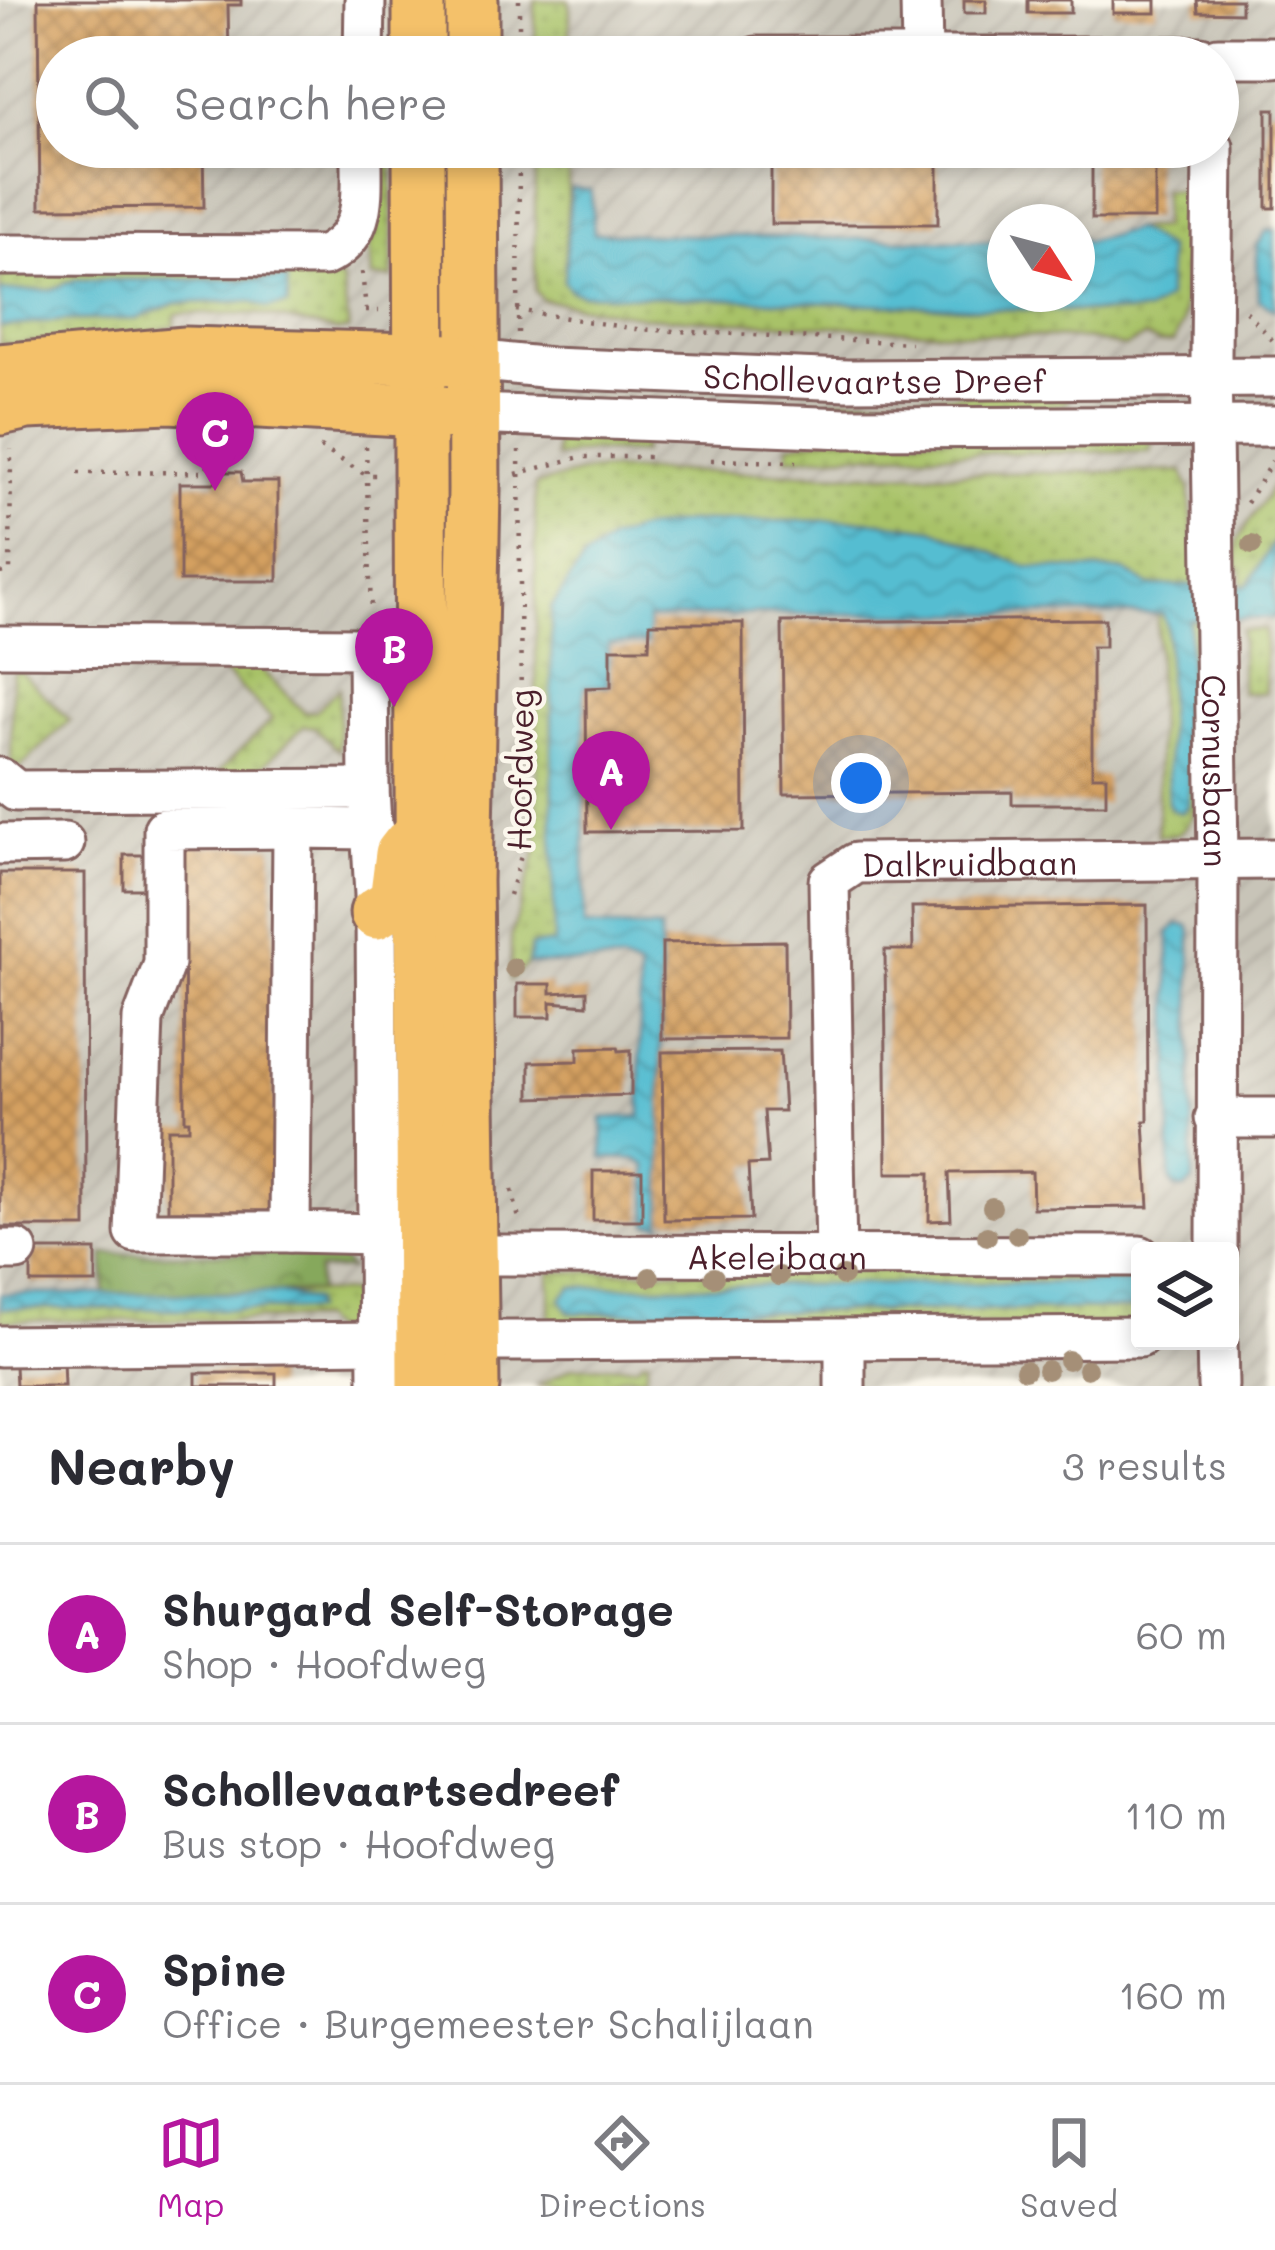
<!DOCTYPE html>
<meta charset="utf-8">
<style>
body{margin:0;font-family:Mali,sans-serif;background:#f2f2f3;color:#2b2b33}
.controls{position:absolute;right:36px;bottom:36px;display:grid;overflow:hidden;border-radius:12px;box-shadow:0 6px 18px #0003}
.controls button{width:108px;height:108px;display:grid;place-items:center;padding:0;border:0;border-bottom:3px solid #e1e1e2;background:#fff;color:#2b2b33;font:60px sans-serif}
.compass{position:absolute;left:987px;top:204px;width:108px;height:108px;border-radius:50%;background:#fff;box-shadow:0 6px 18px #0003;rotate:126deg}
.you{position:absolute;left:861px;top:783px;width:42px;height:42px;margin:-30px;border:9px solid #fff;border-radius:50%;background:#1a73e8;box-shadow:0 0 0 18px #1a73e833}
.badge{display:grid;place-items:center;width:78px;height:78px;border-radius:50%;background:#b5179e;color:#fff;font-size:39px;font-weight:700}
.pin{position:absolute;translate:-50% -99px;filter:drop-shadow(0 3px 6px #0008)}
.pin::after{content:'';position:absolute;top:63px;width:42px;height:36px;background:inherit;clip-path:polygon(0 0,100% 0,50% 100%)}
.list{margin:0;padding:0;list-style:none}
h2{display:flex;justify-content:space-between;align-items:center;height:156px;margin:0;padding:0 48px;font-size:51px}
h2 small{font-size:39px;font-weight:400;color:#7c7c81}
.list li{display:grid;grid-template-columns:78px 1fr auto;gap:36px;align-items:center;box-sizing:border-box;height:180px;padding:0 48px;border-top:3px solid #e1e1e2}
.list b{display:block;font-size:45px;white-space:nowrap}
.list p{margin:0;font-size:39px;white-space:nowrap;color:#7c7c81}
.list em{font-size:39px;font-style:normal;color:#7c7c81}
.icon{flex:none;width:66px;height:66px;fill:none;stroke:currentColor;stroke-width:2;stroke-linecap:round;stroke-linejoin:round}
.map{position:relative;flex:none;width:1275px;height:1386px;overflow:hidden}
.search{position:absolute;background:#fff;box-shadow:0 6px 18px #0003;left:36px;right:36px;top:36px;height:132px;display:flex;align-items:center;gap:30px;box-sizing:border-box;padding:0 42px;border-radius:66px;color:#7c7c81;font-size:45px}
.sheet{height:696px;background:#fff}
nav{display:flex;justify-content:space-around;align-items:center;box-sizing:border-box;height:168px;border-top:3px solid #e1e1e2;background:#fff;font-size:33px;color:#7c7c81}
nav a{display:grid;justify-items:center;gap:6px}
nav .on{color:#b5179e}
.map>svg:first-child{display:block}
</style>
<div class="map">
<svg width="1275" height="1386" viewBox="0 0 1275 1386">
<defs>
<pattern id="industrial-furrows" width="10" height="10" patternUnits="userSpaceOnUse" patternTransform="scale(3)"><rect width="10" height="10" fill="#c8c4b8"/><path d="M-1 1l2-2M0 10L10 0M9 11l2-2" fill="none" stroke="#ada89e"/></pattern>
<pattern id="grass-dots" width="8" height="8" patternUnits="userSpaceOnUse" patternTransform="scale(3)"><rect width="8" height="8" fill="#a8c268"/><path d="M2 2h.1M6 6h.1" fill="none" stroke="#92a65a" stroke-width="1.8" stroke-linecap="round"/></pattern>
<pattern id="forest-crowns" width="20" height="18" patternUnits="userSpaceOnUse" patternTransform="scale(3)"><rect width="20" height="18" fill="#86a85c"/><path d="M2 6a3 3 0 1 1 6 0M12 15a3 3 0 1 1 6 0" fill="none" stroke="#70884c"/></pattern>
<pattern id="water-waves" width="16" height="10" patternUnits="userSpaceOnUse" patternTransform="scale(3)"><rect width="16" height="10" fill="#54bdd1"/><path d="M0 5q4-4 8 0t8 0" fill="none" stroke="#4899aa"/></pattern>
<pattern id="building-cross-hatch" width="8" height="8" patternUnits="userSpaceOnUse" patternTransform="scale(3)"><rect width="8" height="8" fill="#d4a061"/><path d="M0 0l8 8M0 8l8-8" fill="none" stroke="#ae8250"/></pattern>
</defs>
<rect width="100%" height="100%" fill="#fbf7ec"/>
<filter id="ink" filterUnits="userSpaceOnUse"><feTurbulence type="fractalNoise" baseFrequency=".00833" numOctaves="2"/><feDisplacementMap in="SourceGraphic" scale="24" xChannelSelector="R" yChannelSelector="G"/><feConvolveMatrix kernelMatrix="1 2 1 2 8 2 1 2 1" color-interpolation-filters="sRGB"/></filter>
<filter id="wash" filterUnits="userSpaceOnUse"><feTurbulence type="fractalNoise" baseFrequency=".004" numOctaves="4" result="noise"/><feDisplacementMap in="SourceGraphic" scale="48" xChannelSelector="R" yChannelSelector="G"/><feGaussianBlur stdDeviation="2.7" result="paint"/><feColorMatrix in="noise" values="0 0 0 0 0 0 0 0 0 0 0 0 0 0 0 0 0 1.4 0 .05"/><feComposite in="paint" operator="in"/></filter>
<g filter="url(#wash)">
<rect width="100%" height="100%" fill="#f1ddbd"/>
<!-- industrial -->
<path fill="url(#industrial-furrows)" fill-rule="evenodd" d="M0,0h1275v1386h-1275zM57,57h1161v90h-1161zM1005,222h72v72h-72zM1140,1251h90v90h-90z"/>
<!-- grass -->
<g fill="url(#grass-dots)" stroke="#79704a" stroke-width="3">
<rect x="535" y="0" width="35" height="57"/>
<polygon points="375,147 392,147 392,278 372,278 369,246 373,237"/>
<polygon points="535,147 570,147 564,281 570,290 582,294 1125,313 1167,249 1135,229 1162,227 1163,190 1185,191 1183,323 1174,342 1159,343 1145,337 1125,347 1085,339 648,317 543,300 535,291"/>
<polygon points="11,268 327,268 328,279 342,278 349,330 337,331 258,314 176,314 174,326 137,335 0,345 0,327 66,320 136,319 176,303 251,301 288,304 286,279 74,280 50,290 0,291 0,276 11,275"/>
<polygon points="1068,390 1067,402 1028,413 761,416 763,404 808,405 844,399"/>
<polygon points="555,426 644,436 642,453 590,451 555,458"/>
<polygon points="834,436 1152,437 1151,452 853,454 787,458 789,445"/>
<polygon points="591,470 868,474 1183,471 1189,488 1197,586 1150,586 1124,571 1028,567 933,529 609,540 584,559 551,608 554,944 531,946 528,964 510,981 511,937 537,848 535,485"/>
<polygon points="1275,482 1275,540 1248,585 1242,586 1241,569 1237,569 1237,541"/>
<path d="M1163,614l4,12 1,178 9,8 10,-3 2,-189 9,-1 3,191h-8c-5,21 -14,27 -35,26l-1,-221z"/>
<rect x="1241" y="630" width="24" height="63"/>
<polygon points="254,662 304,712 315,711 339,688 339,751 314,727 304,726 254,775 216,774 272,719 215,663"/>
<polygon points="18,669 70,720 18,770 11,765 12,674"/>
<polygon points="1140,1268 1140,1282 572,1287 576,1313 1140,1309 1140,1326 550,1322 550,1272"/>
<polygon points="352,1292 354,1333 334,1333 319,1319 0,1321 0,1308 303,1301 279,1293"/>
<polygon points="643,1359 648,1359 645,1377 623,1376 601,1386 537,1386 572,1367 637,1365"/>
</g>
<!-- forest -->
<polygon fill="url(#forest-crowns)" stroke="#686444" stroke-width="3" points="338,1253 349,1269 318,1270 318,1292 104,1294 104,1254"/>
<!-- water -->
<g fill="url(#water-waves)" stroke="#4f6e7e" stroke-width="3">
<polygon points="571,188 591,190 594,233 1005,242 1005,294 1077,294 1077,235 1085,242 1135,229 1167,249 1167,299 1147,312 1125,313 582,294 570,290 564,281"/>
<polygon points="1267,230 1275,230 1275,310 1258,299 1257,246"/>
<polygon points="287,279 288,305 267,308 251,301 176,303 136,319 66,320 0,327 0,291 50,290 74,280"/>
<polygon points="867,520 933,529 1028,567 1124,571 1150,586 1248,585 1275,540 1275,618 1189,620 1189,804 1182,813 1172,810 1168,803 1167,626 1163,614 756,614 648,619 648,643 608,644 608,686 585,686 584,926 660,929 662,1225 648,1224 647,1166 636,1159 603,1158 602,1118 641,1116 639,969 621,962 528,964 531,946 554,943 551,608 584,559 609,540 637,530 686,522"/>
<polygon points="1178,924 1189,926 1191,931 1193,1182 1185,1189 1175,1189 1170,1180 1169,932"/>
<polygon points="1140,1282 1140,1309 576,1313 569,1312 561,1298 572,1287"/>
<polygon points="279,1293 313,1300 314,1310 0,1308 0,1294"/>
</g>
<g id="blocks">
<!-- building -->
<g fill="url(#building-cross-hatch)">
<polygon points="38,0 241,0 241,5 228,5 229,57 57,57 57,147 203,147 204,207 40,208"/>
<rect x="964" y="0" width="22" height="13"/>
<rect x="1028" y="0" width="43" height="13"/>
<rect x="1113" y="0" width="43" height="13"/>
<polygon points="1197,0 1241,0 1241,13 1198,12"/>
<rect x="1267" y="109" width="8" height="99"/>
<polygon points="771,147 897,147 897,162 938,161 938,224 771,224"/>
<rect x="1092" y="147" width="63" height="72"/>
<polygon points="217,472 241,472 243,482 278,482 278,581 180,581 180,483 215,483"/>
<polygon points="1105,619 1105,647 1092,647 1092,776 1106,776 1106,804 1012,804 1012,792 784,794 782,622"/>
<polygon points="650,623 743,623 744,831 587,832 586,688 611,687 611,648 649,648"/>
<polygon points="184,846 273,846 276,1211 168,1211 168,1129 189,1129 189,1120 185,1120"/>
<rect x="124" y="855" width="22" height="34"/>
<polygon points="0,873 85,873 86,1227 0,1227"/>
<polygon points="1147,905 1148,1121 1144,1121 1149,1207 1033,1208 1032,1172 949,1173 951,1220 929,1221 930,1173 887,1173 885,950 913,950 912,907"/>
<polygon points="785,941 786,1038 662,1039 662,943"/>
<polygon points="517,984 551,984 551,993 587,991 587,1005 551,1002 551,1017 517,1017"/>
<polygon points="618,1047 619,1051 631,1050 631,1095 530,1098 530,1062 578,1061 578,1048"/>
<polygon points="780,1051 784,1111 764,1111 768,1164 748,1165 751,1219 664,1220 662,1052"/>
<rect x="593" y="1171" width="49" height="49"/>
<rect x="31" y="1250" width="65" height="33"/>
<polygon points="63,1360 64,1386 16,1386 15,1365"/>
<rect x="196" y="1373" width="80" height="13"/>
</g>
</g>
</g>
<g filter="url(#ink)">
<use href="#blocks" fill-opacity="0" stroke="#84625e" stroke-width="3"/>
<g fill="none" stroke-linecap="round" stroke-linejoin="round">
<defs>
<g id="minor">
<polyline points="921,0 922,55"/>
<polyline points="364,57 365,0"/>
<polyline points="756,57 1201,57"/>
<polyline points="1218,57 1275,57"/>
<path id="s1" d="M1213,147l-2,211 7,501 -1,392"/>
<path d="M0,255l324,1c46,-21 37,-65 38,-109"/>
<path id="s2" d="M473,360l78,8 296,12 428,-3"/>
<polyline points="473,414 847,428 1275,426"/>
<polyline points="0,646 368,648 369,789 376,913 379,1386"/>
<polyline points="0,778 16,791 369,789"/>
<polyline points="373,829 293,828 290,1232 377,1234"/>
<polyline points="0,844 64,843"/>
<polyline points="1215,1118 1275,1118"/>
<polyline points="290,1232 135,1232 143,1019 164,964 164,829 293,828"/>
<polyline points="0,1250 17,1250"/>
<path id="s3" d="M836,1257l-7,-376 27,-18 419,-4"/>
<path id="s4" d="M447,1268l25,-13 668,1"/>
<polyline points="445,1330 473,1341 521,1341 1140,1337"/>
<polyline points="845,1340 845,1386"/>
<polyline points="1217,1341 1218,1386"/>
<polyline points="0,1346 377,1342"/>
</g>
<g id="major">
<polyline points="419,0 419,57"/>
<polyline points="472,0 472,57"/>
<polyline points="419,147 423,1386"/>
<polyline points="472,147 474,490 466,881 473,1386"/>
<polyline points="0,370 185,353 455,360"/>
<polyline points="0,409 27,403 169,397 455,413"/>
<polyline points="376,913 395,901 401,854 408,845"/>
</g>
</defs>
<!-- minor casing -->
<use href="#minor" stroke="#84625e" stroke-width="45"/>
<!-- major casing -->
<use href="#major" stroke="#84625e" stroke-width="57"/>
<!-- path -->
<g stroke="#84625e" stroke-width="4.5" stroke-dasharray="3 9" stroke-linecap="butt">
<polyline points="519,0 519,57"/>
<polyline points="362,272 366,309"/>
<polyline points="516,310 636,329 911,343"/>
<polyline points="366,311 379,311"/>
<polyline points="1246,311 1274,342"/>
<polyline points="518,333 519,147"/>
<polyline points="366,446 371,614"/>
<polyline points="320,447 366,475 378,475"/>
<polyline points="711,460 796,462"/>
<polyline points="78,473 206,472 217,440"/>
<polyline points="516,474 580,457 652,457"/>
<polyline points="1247,503 1272,461"/>
<polyline points="0,573 10,571 11,449"/>
<polyline points="509,895 522,853 519,447"/>
<polyline points="512,1190 519,1219"/>
</g>
<!-- minor -->
<use href="#minor" stroke="#fff" stroke-width="39"/>
<!-- major -->
<use href="#major" stroke="#f4c16a" stroke-width="51"/>
</g>
<!-- trees -->
<g fill="#a58f77">
<circle cx="1252" cy="545" r="10"/>
<circle cx="514" cy="968" r="10"/>
<circle cx="992" cy="1207" r="10"/>
<circle cx="1017" cy="1235" r="10"/>
<circle cx="987" cy="1236" r="10"/>
<circle cx="779" cy="1276" r="10"/>
<circle cx="843" cy="1276" r="10"/>
<circle cx="650" cy="1277" r="10"/>
<circle cx="714" cy="1277" r="10"/>
<circle cx="1068" cy="1360" r="10"/>
<circle cx="1087" cy="1369" r="10"/>
<circle cx="1025" cy="1370" r="10"/>
<circle cx="1047" cy="1370" r="10"/>
</g>
</g>
<g text-anchor="middle" dominant-baseline="central" stroke-width="9" stroke-linejoin="round" paint-order="stroke">
<!-- street labels -->
<g font-size="33" fill="#4a1f2b" stroke="#fbf7ec">
<text stroke="none"><textPath href="#s2" startOffset="402">Schollevaartse Dreef</textPath></text>
<text transform="translate(519 770) rotate(-89)">Hoofdweg</text>
<text stroke="none"><textPath href="#s1" startOffset="624">Cornusbaan</textPath></text>
<text stroke="none"><textPath href="#s3" startOffset="522">Dalkruidbaan</textPath></text>
<text stroke="none"><textPath href="#s4" startOffset="333">Akeleibaan</textPath></text>
</g>
</g>
</svg>
<div class="controls">
<button><svg class="icon" aria-label="layers" viewBox="0 0 24 24"><path d="M12 4l9 5-9 5-9-5zM3 14l9 5 9-5"/></svg></button>
</div>
<svg class="compass" viewBox="-18 -18 36 36"><path d="M0-13l5 13h-10z" fill="#e53935"/><path d="M0 13l5-13h-10z" fill="#7c7c81"/></svg>
<div class="you"></div>
<div class="pin badge" style="left:611px;top:830px">A</div>
<div class="pin badge" style="left:394px;top:707px">B</div>
<div class="pin badge" style="left:215px;top:491px">C</div>
<div class="search"><svg class="icon" aria-label="search" viewBox="0 0 24 24"><circle cx="10" cy="10" r="6"/><path d="M15 15l6 6"/></svg>Search here</div>
</div>
<section class="sheet">
<h2>Nearby<small>3 results</small></h2>
<ul class="list">
<li><span class="badge">A</span><div><b>Shurgard Self-Storage</b><p>Shop · Hoofdweg</p></div><em>60 m</em></li>
<li><span class="badge">B</span><div><b>Schollevaartsedreef</b><p>Bus stop · Hoofdweg</p></div><em>110 m</em></li>
<li><span class="badge">C</span><div><b>Spine</b><p>Office · Burgemeester Schalijlaan</p></div><em>160 m</em></li>
</ul>
</section>
<nav>
<a class="on"><svg class="icon" aria-label="map" viewBox="0 0 24 24"><path d="M3 6l6-2 6 2 6-2v14l-6 2-6-2-6 2zM9 4v14M15 6v14"/></svg>Map</a>
<a><svg class="icon" aria-label="directions" viewBox="0 0 24 24"><path d="M12 3l9 9-9 9-9-9zM9 14v-3h6M13 9l2 2-2 2"/></svg>Directions</a>
<a><svg class="icon" aria-label="saved" viewBox="0 0 24 24"><path d="M7 4h10v16l-5-4-5 4z"/></svg>Saved</a>
</nav>
